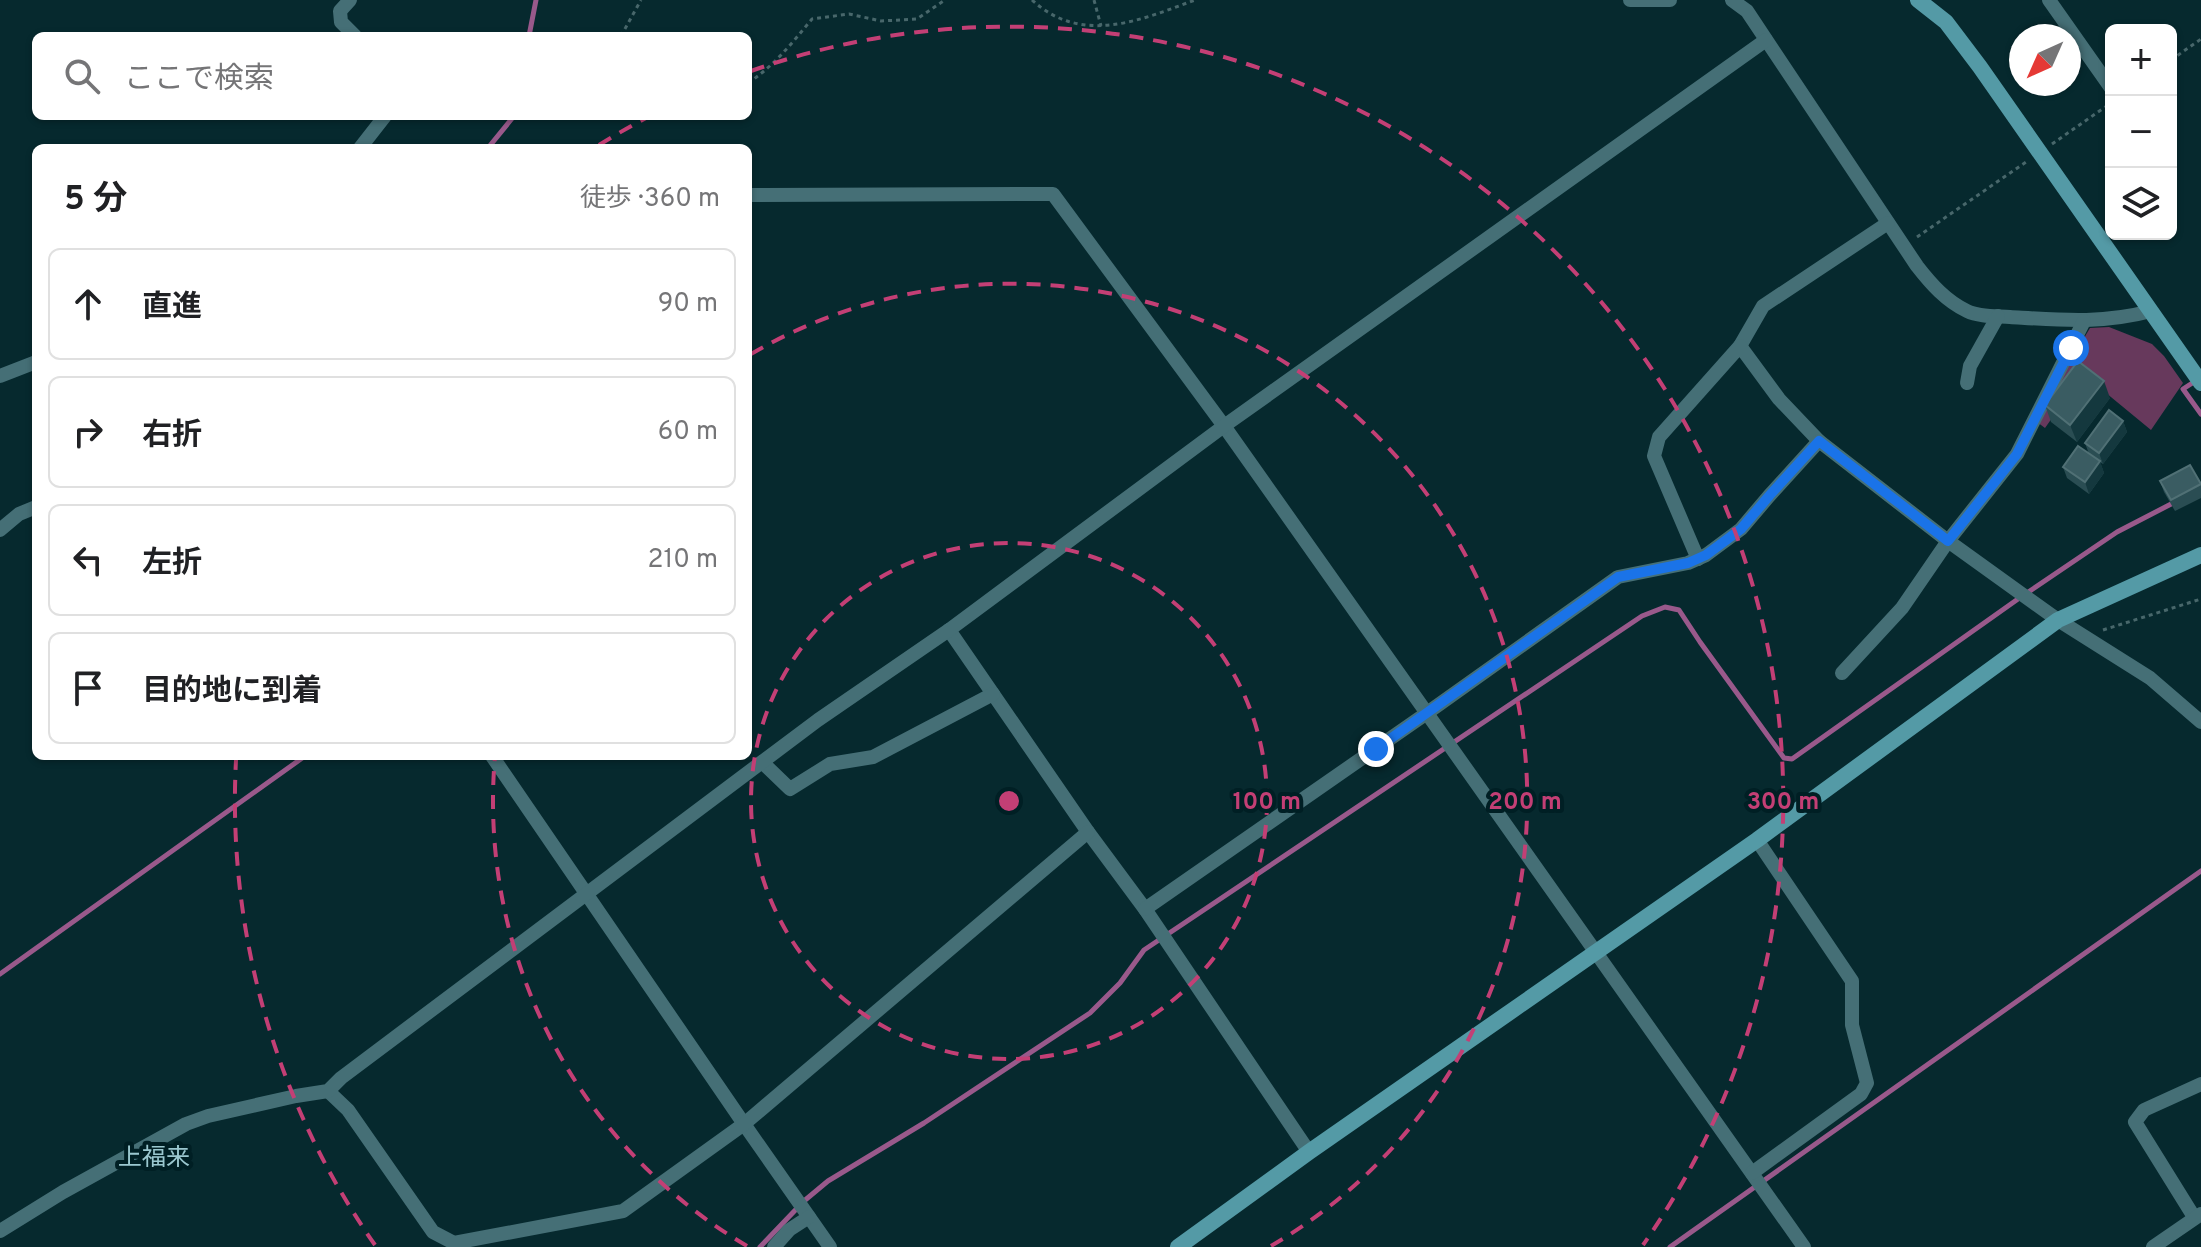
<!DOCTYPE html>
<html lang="ja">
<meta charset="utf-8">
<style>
body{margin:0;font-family:Overpass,"Noto Sans JP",sans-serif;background:#f6f6f6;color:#202124}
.controls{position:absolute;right:24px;top:24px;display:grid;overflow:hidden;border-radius:12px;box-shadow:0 2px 6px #0004}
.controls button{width:72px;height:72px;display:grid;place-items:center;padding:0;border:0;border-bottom:2px solid #e0e0e0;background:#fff;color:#202124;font:40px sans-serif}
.compass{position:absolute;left:2009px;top:24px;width:72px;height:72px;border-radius:50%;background:#fff;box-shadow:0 2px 6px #0004;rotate:225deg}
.stop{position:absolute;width:24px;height:24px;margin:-18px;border:6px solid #1a73e8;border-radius:50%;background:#fff}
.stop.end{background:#1a73e8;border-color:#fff;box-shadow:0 2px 8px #0008}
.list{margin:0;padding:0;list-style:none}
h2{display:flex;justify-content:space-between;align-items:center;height:104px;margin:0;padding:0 32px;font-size:34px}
h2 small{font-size:26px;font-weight:400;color:#757577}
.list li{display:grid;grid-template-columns:52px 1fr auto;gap:24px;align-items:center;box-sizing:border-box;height:112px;margin:0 16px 16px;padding:0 16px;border:2px solid #e0e0e0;border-radius:12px}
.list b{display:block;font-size:30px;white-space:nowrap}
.list em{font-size:26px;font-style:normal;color:#757577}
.icon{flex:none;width:44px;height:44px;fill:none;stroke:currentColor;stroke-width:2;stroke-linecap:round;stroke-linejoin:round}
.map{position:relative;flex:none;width:2201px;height:1247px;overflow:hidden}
.search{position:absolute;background:#fff;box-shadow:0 2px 6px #0004;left:32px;top:32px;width:720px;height:88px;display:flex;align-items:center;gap:20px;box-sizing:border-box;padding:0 28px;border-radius:12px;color:#757577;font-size:30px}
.panel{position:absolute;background:#fff;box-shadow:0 2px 6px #0004;left:32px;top:144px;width:720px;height:616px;border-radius:12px}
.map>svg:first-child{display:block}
</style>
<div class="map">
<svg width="2201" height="1247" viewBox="0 0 2201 1247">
<rect width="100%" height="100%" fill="#06292e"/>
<!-- green -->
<polygon fill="#67395c" points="2109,327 2152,344 2164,356 2183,383 2151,430 2083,374 2045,428 2037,422 2068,365 2090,328"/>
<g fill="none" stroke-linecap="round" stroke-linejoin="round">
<!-- stream -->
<g stroke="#99598b" stroke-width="5">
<polyline points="529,36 536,0"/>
<polyline points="488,148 514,116"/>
<polyline points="2197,380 2183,389 2201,414"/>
<polyline points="0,974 305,756"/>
<polyline points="760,1247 804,1201 828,1181 924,1123 1090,1013 1120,983 1144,950 1642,616 1665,607 1679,610 1700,642 1784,758 1792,759 2018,599 2117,532 2175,502"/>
<polyline points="1670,1247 2201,871"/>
</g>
<!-- path -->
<g stroke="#48676b" stroke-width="3" stroke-dasharray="4 4" stroke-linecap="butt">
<path d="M1032,0c50,46 109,20 163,0"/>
<polyline points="1094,0 1101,26"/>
<polyline points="621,36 641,0"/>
<polyline points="2171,60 2201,39"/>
<path d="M748,83c26,-17 44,-40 64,-64l37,-5 32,7 36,-2 28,-19"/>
<polyline points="2052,144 2111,103"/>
<polyline points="1917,237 2026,162"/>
<polyline points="2103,630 2201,599"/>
</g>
<!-- street -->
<g stroke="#456f76" stroke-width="14">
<polyline points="350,0 340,11 341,22 355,36"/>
<polyline points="1630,0 1670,0"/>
<path d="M1732,0l15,11 170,255c14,18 29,35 50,45 12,6 30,5 43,6 50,3 92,7 141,-6"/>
<polyline points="2049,0 2111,88"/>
<polyline points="360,148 385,116"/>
<polyline points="748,195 1053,194 1224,426 1804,1247"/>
<polyline points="1740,346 1763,306 1888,223"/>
<polyline points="0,376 36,362"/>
<polyline points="1967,383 1970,366 1998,316"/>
<polyline points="0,530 19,514 36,507"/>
<polyline points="1698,559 1654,456 1659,437 1740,346 1779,399 1819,441"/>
<polyline points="949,630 1088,832 1145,909 1309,1152"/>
<polyline points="1842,673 1902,608 1948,541 2017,454 2084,321"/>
<polyline points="492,756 744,1124 830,1247"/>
<polyline points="762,762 790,789 830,764 873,757 993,694"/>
<polyline points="1145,909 1427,713 1618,577 1688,563 1706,555 1741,529 1769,496 1819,441 1948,541 2058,620 2150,678 2201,722"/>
<polyline points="328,1091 348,1110 433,1232 454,1243 623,1211 744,1124 1088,832"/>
<polyline points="1752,1173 1861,1094 1867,1083 1852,1025 1852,981 1757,840"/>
<polyline points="2194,1217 2135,1122 2144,1110 2201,1084"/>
<polyline points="0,1231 63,1192 186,1124 208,1116 296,1096 328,1091 341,1078 818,720 949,630 1224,426 1766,40"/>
<polyline points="774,1247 789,1230 809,1217"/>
<polyline points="2153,1247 2201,1214"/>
</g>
<!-- secondary -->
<g stroke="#549aa6" stroke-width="16">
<polyline points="1918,0 1946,22 1980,67 2201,383"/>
<polyline points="1178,1247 1309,1152 1757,840 2058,620 2201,555"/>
</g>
</g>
<!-- wall -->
<g fill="#2a4d53">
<polygon points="2110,398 2077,442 2051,422 2045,405"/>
<polygon points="2123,421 2127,432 2103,464 2100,462 2104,473 2089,494 2067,478 2063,467 2089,454 2085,443"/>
<polygon points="2190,465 2201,485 2201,498 2175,511 2164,492 2160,481"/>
</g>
<!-- shaded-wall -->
<g fill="#14383e">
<polygon points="2104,381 2110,398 2077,442 2070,425"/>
<polygon points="2123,421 2127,432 2103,464 2099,453"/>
<polygon points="2100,461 2104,473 2089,494 2085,482"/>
</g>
<!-- building -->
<g fill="#3a5c62" stroke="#507075" stroke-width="2">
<polygon points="2078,361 2104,381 2070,425 2045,405"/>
<polygon points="2109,410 2123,421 2099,453 2085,443"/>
<polygon points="2078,446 2100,461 2085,482 2063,467"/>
<polygon points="2190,465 2201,484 2171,500 2160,481"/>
</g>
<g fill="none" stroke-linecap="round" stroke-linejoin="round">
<!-- route -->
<polyline stroke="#1a73e8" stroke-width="10" points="1376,749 1618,577 1688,563 1706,555 1741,529 1769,496 1819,441 1948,541 2017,454 2071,348"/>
</g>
<!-- distance rings -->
<g fill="none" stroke="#c33f75" stroke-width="4" stroke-dasharray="14 10">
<circle cx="1009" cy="801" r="258"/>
<path d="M747 1246A516 516 0 0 1 495 756M751 354A516 516 0 0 1 1271 1246"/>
<path d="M375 1245A774 774 0 0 1 236 760M599 145A774 774 0 0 1 646 118M751 71A774 774 0 0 1 1643 1245"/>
</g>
<g text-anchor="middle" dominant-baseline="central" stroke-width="8" stroke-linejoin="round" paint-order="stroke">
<!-- neighbourhood labels -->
<g font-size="24" fill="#9ac7cf" stroke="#001f24">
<text x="154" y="1159">上福来</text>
</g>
</g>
<circle cx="1009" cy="801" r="12" fill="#c33f75" stroke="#001f24" stroke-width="4"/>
<g font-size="24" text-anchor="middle" font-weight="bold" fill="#c33f75" stroke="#001f24" stroke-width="8" stroke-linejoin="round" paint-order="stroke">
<text x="1267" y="809">100 m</text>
<text x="1525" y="809">200 m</text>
<text x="1783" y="809">300 m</text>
</g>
</svg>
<div class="controls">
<button>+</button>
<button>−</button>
<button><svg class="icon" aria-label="layers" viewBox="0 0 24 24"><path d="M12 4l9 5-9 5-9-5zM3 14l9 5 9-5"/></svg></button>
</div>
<svg class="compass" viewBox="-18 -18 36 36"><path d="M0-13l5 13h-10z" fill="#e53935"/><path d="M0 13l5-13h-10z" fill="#757577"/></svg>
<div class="stop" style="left:2071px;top:348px"></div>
<div class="stop end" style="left:1376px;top:749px"></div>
<div class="search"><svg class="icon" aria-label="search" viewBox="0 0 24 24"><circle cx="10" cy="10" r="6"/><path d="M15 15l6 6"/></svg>ここで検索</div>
<section class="panel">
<h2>5 分<small>徒歩 · 360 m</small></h2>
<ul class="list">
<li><svg class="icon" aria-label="ahead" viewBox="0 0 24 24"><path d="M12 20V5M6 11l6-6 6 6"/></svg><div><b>直進</b></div><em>90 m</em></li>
<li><svg class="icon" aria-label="right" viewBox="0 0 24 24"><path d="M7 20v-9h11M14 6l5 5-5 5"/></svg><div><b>右折</b></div><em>60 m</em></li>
<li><svg class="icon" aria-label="left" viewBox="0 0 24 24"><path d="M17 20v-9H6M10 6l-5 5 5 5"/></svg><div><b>左折</b></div><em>210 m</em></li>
<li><svg class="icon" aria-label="arrive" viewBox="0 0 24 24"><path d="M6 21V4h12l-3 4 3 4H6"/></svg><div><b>目的地に到着</b></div></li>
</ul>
</section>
</div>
